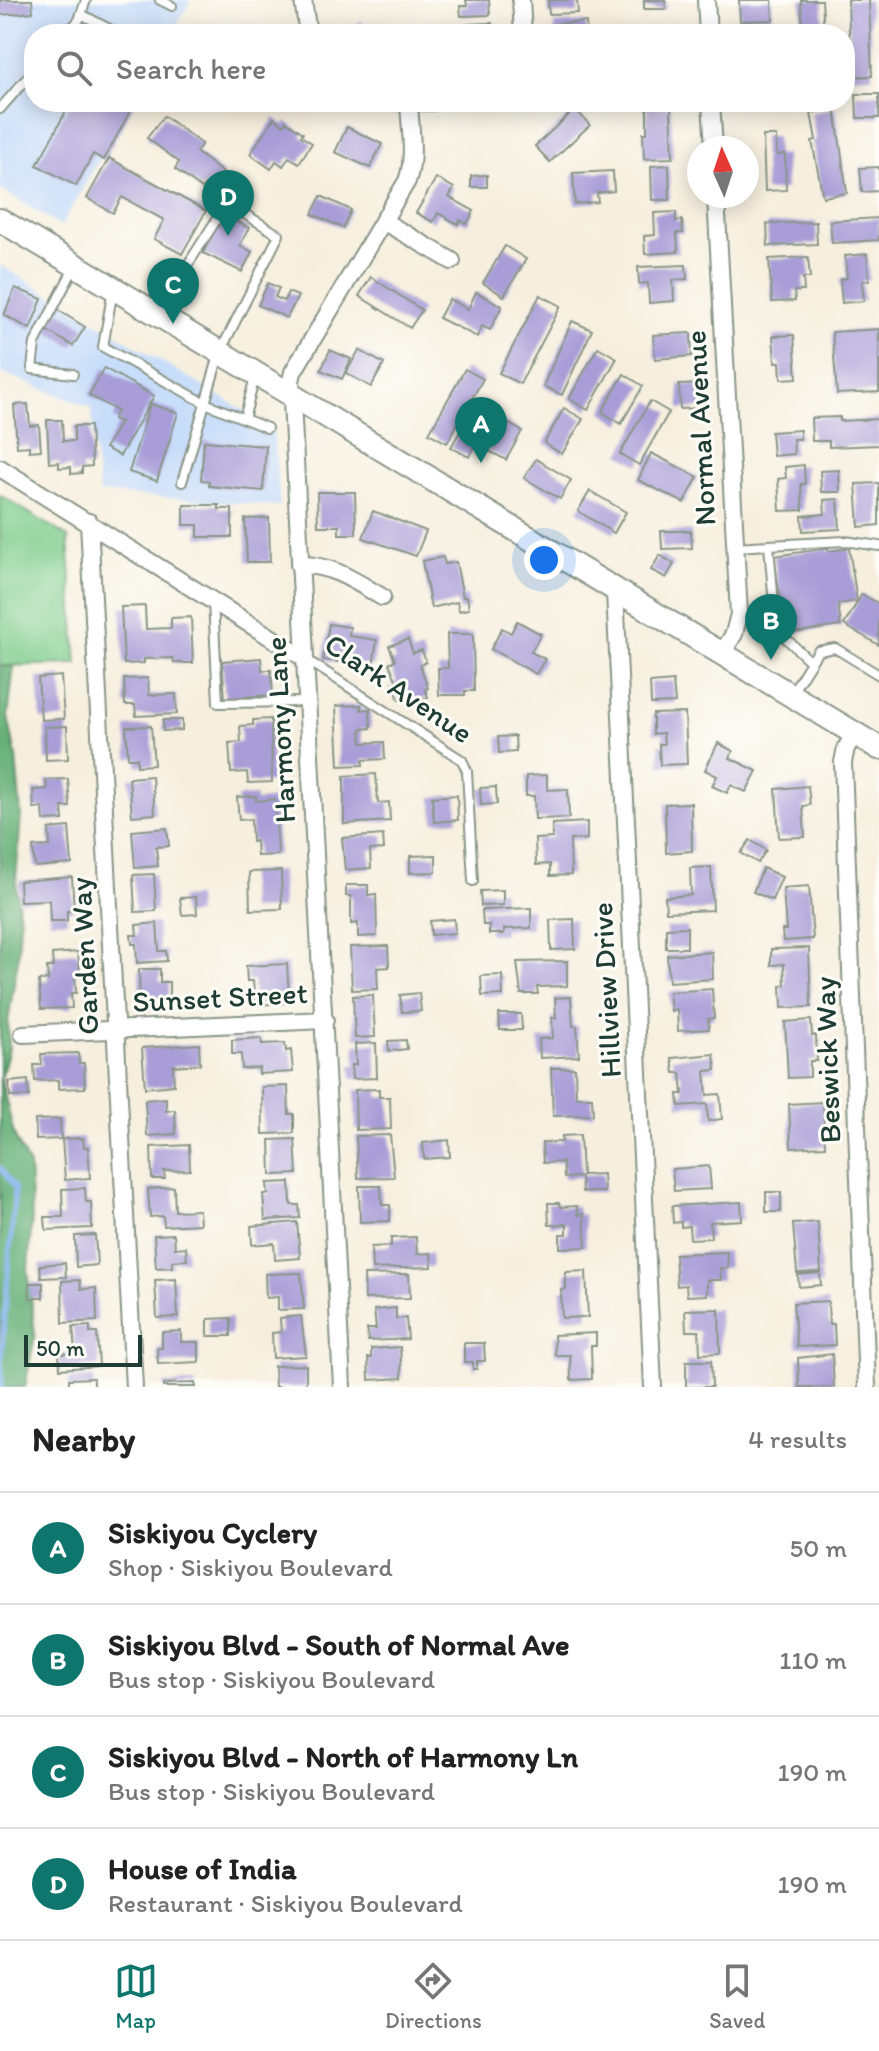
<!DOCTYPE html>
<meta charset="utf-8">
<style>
body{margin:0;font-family:Itim,sans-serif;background:#f6f6f6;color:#222}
.compass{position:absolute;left:687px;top:136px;width:72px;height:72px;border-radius:50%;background:#fff;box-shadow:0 4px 20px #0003;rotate:357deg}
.scale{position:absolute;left:24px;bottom:20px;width:118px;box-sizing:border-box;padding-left:8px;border:4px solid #1f3d34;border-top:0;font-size:22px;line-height:28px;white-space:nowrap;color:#1f3d34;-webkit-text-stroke:6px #fdfcf7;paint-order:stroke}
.you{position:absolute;left:544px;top:560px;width:28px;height:28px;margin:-20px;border:6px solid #fff;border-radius:50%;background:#1a73e8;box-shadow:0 0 0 12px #1a73e833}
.badge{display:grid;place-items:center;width:52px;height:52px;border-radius:50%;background:#0f766e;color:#fff;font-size:26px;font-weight:700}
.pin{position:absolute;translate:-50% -66px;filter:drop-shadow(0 2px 4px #0008)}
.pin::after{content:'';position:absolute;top:42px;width:28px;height:24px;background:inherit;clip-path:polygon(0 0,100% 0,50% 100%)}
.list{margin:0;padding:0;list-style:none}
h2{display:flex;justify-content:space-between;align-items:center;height:104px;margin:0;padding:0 32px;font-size:34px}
h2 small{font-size:26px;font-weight:400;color:#767676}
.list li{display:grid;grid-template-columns:52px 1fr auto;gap:24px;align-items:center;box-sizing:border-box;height:112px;padding:0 32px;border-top:2px solid #e0e0e0}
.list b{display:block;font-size:30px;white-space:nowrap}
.list p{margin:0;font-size:26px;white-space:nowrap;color:#767676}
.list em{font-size:26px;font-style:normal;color:#767676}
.icon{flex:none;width:44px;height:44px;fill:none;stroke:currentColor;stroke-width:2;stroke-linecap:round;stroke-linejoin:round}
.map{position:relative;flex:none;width:879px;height:1387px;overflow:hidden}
.search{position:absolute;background:#fff;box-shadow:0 4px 20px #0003;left:24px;right:24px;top:24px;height:88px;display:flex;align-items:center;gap:20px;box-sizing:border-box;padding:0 28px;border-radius:32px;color:#767676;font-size:30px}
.sheet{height:552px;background:#fff}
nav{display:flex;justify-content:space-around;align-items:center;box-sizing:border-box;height:112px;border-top:2px solid #e0e0e0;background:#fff;font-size:22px;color:#767676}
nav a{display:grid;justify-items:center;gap:4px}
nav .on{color:#0f766e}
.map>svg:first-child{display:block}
</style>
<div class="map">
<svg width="879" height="1387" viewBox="0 0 879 1387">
<rect width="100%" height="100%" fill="#fdfcf7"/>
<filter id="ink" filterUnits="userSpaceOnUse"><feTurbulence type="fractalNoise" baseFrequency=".0125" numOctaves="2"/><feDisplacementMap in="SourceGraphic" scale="16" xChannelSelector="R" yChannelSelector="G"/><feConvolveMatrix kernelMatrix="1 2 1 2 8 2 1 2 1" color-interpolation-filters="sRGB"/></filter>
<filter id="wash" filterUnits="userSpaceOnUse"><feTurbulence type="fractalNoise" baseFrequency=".006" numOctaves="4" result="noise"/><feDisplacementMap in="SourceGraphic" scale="32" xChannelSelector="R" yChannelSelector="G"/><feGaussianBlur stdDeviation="1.8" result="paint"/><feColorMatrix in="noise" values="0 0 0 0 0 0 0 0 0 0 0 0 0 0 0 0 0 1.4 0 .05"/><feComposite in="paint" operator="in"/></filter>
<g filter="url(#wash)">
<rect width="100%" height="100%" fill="#f6efde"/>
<!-- built -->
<g fill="#c8ddf9">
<polygon points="0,0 191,0 172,34 34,34 34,102 132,102 61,226 0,189"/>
<polygon points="0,265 273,428 280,506 99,493 91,408 0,372"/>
</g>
<!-- green -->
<polygon fill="#7ecc8c" stroke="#4e8460" stroke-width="2" points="0,495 68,537 77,664 0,666"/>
<!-- forest -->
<polygon fill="#66b078" stroke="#427656" stroke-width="2" points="0,666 14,666 8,717 16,756 21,815 16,881 20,922 18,959 8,1022 9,1048 1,1079 14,1135 29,1166 32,1218 28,1269 35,1335 25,1387 0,1387"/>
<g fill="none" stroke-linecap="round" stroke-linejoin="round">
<!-- stream -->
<polyline stroke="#80b1ec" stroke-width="5" points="0,1168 15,1188 1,1362 2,1387"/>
</g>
<g id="blocks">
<!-- building -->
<g fill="#a89dd7">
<polygon points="0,0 32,0 33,12 0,15"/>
<polygon points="466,0 489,0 490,15 461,16 460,6 467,6"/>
<polygon points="553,0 577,0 578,13 549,14 548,1"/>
<polygon points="644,0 665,0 666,9 644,9"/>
<polygon points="739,0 772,0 773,20 740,21"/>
<polygon points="801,0 822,0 824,34 803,34"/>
<polygon points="848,0 869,0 872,76 845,77 845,57 850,57"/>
<polygon points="360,21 375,34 348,34"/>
<polygon points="586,22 587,34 554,34 554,24"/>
<polygon points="492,23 492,34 469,34 468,24"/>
<polygon points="856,94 879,94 879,118 857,118"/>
<polygon points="71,102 125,102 133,106 104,160 93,154 76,186 37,165"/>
<polygon points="671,107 673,158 644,159 643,133 647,133 647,108"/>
<polygon points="835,108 847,193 823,197 812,141 816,140 811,113"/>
<polygon points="575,109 590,125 550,162 535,146"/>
<polygon points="164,116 202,144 196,152 223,173 211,189 205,185 202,189 175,169 179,162 147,138"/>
<polygon points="274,118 284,125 286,121 303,133 301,136 312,143 299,163 289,157 283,166 276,161 271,169 250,154"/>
<polygon points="347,127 382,144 370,168 335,152"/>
<polygon points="763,136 776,136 777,155 785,154 786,190 765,191"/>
<polygon points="109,158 206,211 182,254 154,239 164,220 122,197 113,213 87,198"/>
<polygon points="669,165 670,200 652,200 651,166"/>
<polygon points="879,167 879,191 862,192 860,168"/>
<polygon points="613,171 614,191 597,193 598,202 575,204 573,173"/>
<polygon points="487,175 487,187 471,187 471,176"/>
<polygon points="436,178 454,188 449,197 474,211 467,224 460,220 458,224 438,213 433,222 416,213"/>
<polygon points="321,196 351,210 343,228 312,214"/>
<polygon points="676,212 676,221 682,220 683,233 677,233 678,252 645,254 644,236 655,235 654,213"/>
<polygon points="222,214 249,228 240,245 252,252 242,272 203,253"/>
<polygon points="878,218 879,240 832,243 830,221"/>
<polygon points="816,222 817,244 768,246 767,224"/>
<polygon points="505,246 526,259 504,296 483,283"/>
<polygon points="867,254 869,280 862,281 864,301 842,303 840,279 847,278 845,256"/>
<polygon points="808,257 810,278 803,278 804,291 794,291 795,301 772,302 769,259"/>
<polygon points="686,265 687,279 673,280 674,301 649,303 648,283 639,284 638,267"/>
<polygon points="371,277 422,310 410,328 359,296"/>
<polygon points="268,283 279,288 275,297 284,301 288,292 298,296 287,318 258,305"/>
<polygon points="15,288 42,299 30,329 4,315"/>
<polygon points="476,292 502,306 490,330 482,326 477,337 439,318 449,299 468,309"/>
<polygon points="540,295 561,306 520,384 499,373"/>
<polygon points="58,310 85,327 73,346 46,330"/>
<polygon points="572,321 592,330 562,395 543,386"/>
<polygon points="879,329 879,392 837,394 832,332"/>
<polygon points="691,333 692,356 655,359 653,335"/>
<polygon points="794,335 797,378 781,379 780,362 775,362 773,336"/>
<polygon points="598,347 617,358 588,410 569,399"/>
<polygon points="330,350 351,359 342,379 321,370"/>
<polygon points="359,350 384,364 371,387 346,373"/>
<polygon points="104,368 154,396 120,456 105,448 120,422 113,419 117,411 89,395"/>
<polygon points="465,369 483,379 447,443 429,433"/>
<polygon points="624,374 643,386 621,424 602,412"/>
<polygon points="702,384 703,408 680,409 679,385"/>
<polygon points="650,401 669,412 639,465 620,454"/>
<polygon points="28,404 30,426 39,425 41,450 29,451 29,446 17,447 14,405"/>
<polygon points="150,404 178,413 157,481 129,472"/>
<polygon points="475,405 522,431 506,460 476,444 469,457 451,447"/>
<polygon points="564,408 583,419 562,454 544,443"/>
<polygon points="840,417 840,421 879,419 879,445 829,447 829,441 812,441 811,418"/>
<polygon points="47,420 62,420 63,441 74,441 74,426 90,426 92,466 82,467 82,473 71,474 71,467 59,468 59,462 49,463"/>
<polygon points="800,430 800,439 793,439 794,454 773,456 771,432"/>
<polygon points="204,441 266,446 263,491 209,486 209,481 201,480"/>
<polygon points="651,453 698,477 684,503 638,480"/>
<polygon points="536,459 571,480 560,499 524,478"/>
<polygon points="804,465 805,484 801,484 803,510 780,511 778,479 786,478 785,467"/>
<polygon points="839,470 840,492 821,492 820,471"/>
<polygon points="879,483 879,525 859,527 856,484"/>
<polygon points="590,491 626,512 614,533 578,511"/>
<polygon points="317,492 355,492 356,534 339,534 339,526 318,526"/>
<polygon points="838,499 840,529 803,531 802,516 825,514 824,500"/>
<polygon points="184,505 219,505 219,509 232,509 232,537 198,537 198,525 184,525"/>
<polygon points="373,511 426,531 416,556 363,538"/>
<polygon points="269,518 270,562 247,562 245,519"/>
<polygon points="661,531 691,531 692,548 662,549"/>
<polygon points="828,548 829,551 849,548 857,601 838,604 841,626 785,634 774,556"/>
<polygon points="660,555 674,564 666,578 651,570"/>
<polygon points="443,557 445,564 456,562 463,597 467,596 469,609 459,611 457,602 431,608 422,561"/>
<polygon points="862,594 879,604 879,645 844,625"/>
<polygon points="145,606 146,629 171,628 171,618 191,617 193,663 174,663 173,658 144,659 144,663 124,664 121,607"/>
<polygon points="517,621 541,634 531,652 545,659 536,674 491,649 502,628 511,633"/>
<polygon points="329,624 350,627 349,636 377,640 373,666 323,660"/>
<polygon points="447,634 473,634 474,691 465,691 465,695 439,695 438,668 448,668"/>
<polygon points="408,639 413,653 422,650 426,662 420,665 428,688 425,689 428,697 412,702 410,696 399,700 393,683 397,682 389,663 395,660 389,646"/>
<polygon points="261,658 262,670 271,670 273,695 225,698 222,661"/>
<polygon points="61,676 64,719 41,720 38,678"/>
<polygon points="148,678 149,695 176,694 177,714 136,716 135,705 125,705 124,679"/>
<polygon points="673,681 675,703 651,704 650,683"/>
<polygon points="361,705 361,710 370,709 371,728 361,729 362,743 384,742 385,759 363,760 363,765 339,766 336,706"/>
<polygon points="685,713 687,764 660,765 659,744 664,744 663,733 653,734 653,714"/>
<polygon points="271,719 272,782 248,783 247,772 231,773 229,743 241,742 240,726 253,725 253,720"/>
<polygon points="163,720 182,720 182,730 163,731"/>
<polygon points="67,726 68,759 46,760 45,727"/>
<polygon points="151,726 154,765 137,766 137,758 128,758 126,727"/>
<polygon points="515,736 516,752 499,753 498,737"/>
<polygon points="718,743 733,751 730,758 757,771 746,792 731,785 727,793 712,786 717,776 705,770"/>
<polygon points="376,774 378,803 389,802 390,821 344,824 344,776"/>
<polygon points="547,775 547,790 568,789 569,818 535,819 534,796 526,796 526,776"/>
<polygon points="152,776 155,814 132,816 129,778"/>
<polygon points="68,779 70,807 62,807 63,820 44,821 43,808 34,809 33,790 47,789 46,780"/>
<polygon points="808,786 810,805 803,806 805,837 779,838 776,789"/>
<polygon points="496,787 497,804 481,805 480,788"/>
<polygon points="457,795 458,820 434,822 432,797"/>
<polygon points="256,796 256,801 275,799 278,855 257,856 256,841 252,842 251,819 239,820 237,797"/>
<polygon points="691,803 692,851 666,853 665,804"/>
<polygon points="587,822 587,839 570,840 571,875 550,876 550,864 536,865 535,839 552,838 552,824"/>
<polygon points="69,827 72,864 35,867 33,847 50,846 49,829"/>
<polygon points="167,828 169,846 156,847 158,866 135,868 132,831"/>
<polygon points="383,835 384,849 370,850 371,868 345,870 342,838"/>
<polygon points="750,840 766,850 758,863 741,853"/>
<polygon points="436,855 436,872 410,873 410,856"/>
<polygon points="711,867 713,910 666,912 665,897 691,895 690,868"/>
<polygon points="763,868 782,877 772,900 753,892"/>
<polygon points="281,871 282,909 250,910 249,872"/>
<polygon points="154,874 156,911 135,912 133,875"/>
<polygon points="72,877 74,910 67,911 67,921 50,921 49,900 20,901 19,881"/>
<polygon points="346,885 368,885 368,895 376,894 377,936 358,937 358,923 351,924 351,896 346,896"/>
<polygon points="809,886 813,939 783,941 782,930 786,930 783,888"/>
<polygon points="503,890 503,905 481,906 480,891"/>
<polygon points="196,897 197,914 182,915 180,898"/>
<polygon points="531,908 531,928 504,929 504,934 489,934 489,925 483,925 482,910"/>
<polygon points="454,919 455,933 431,935 430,921"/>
<polygon points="574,919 575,949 551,950 550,920"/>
<polygon points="157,923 159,951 166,951 167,961 137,963 136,944 132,944 131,935 137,935 136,925"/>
<polygon points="687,927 687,948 666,948 666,928"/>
<polygon points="388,946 389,967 377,968 378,989 352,990 350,947"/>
<polygon points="809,948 811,1007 782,1008 781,986 785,985 784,964 771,965 771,949"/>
<polygon points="78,952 80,973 75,973 76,993 71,993 72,1008 41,1009 39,981 48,980 47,967 53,967 52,954"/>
<polygon points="712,952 713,979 669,982 667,955"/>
<polygon points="567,961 567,986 537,987 538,994 521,994 517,962"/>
<polygon points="287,964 289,995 285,995 286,1003 255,1005 253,981 247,981 246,966"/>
<polygon points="139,969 160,969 160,982 169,982 169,997 161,997 161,1009 140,1010"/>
<polygon points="502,975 503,995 482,996 481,976"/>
<polygon points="712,989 714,1018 708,1019 709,1029 678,1031 677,1010 671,1011 669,992"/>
<polygon points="419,993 421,1011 402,1012 400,995"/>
<polygon points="373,995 375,1037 355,1038 353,996"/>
<polygon points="571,997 573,1026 577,1026 579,1056 540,1058 539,1039 553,1038 552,1018 556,1018 555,998"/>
<polygon points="499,1014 521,1014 522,1030 500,1030"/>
<polygon points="811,1020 812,1036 816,1035 817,1061 810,1061 810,1077 788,1078 785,1022"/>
<polygon points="261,1038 262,1044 285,1043 286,1051 291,1050 293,1072 259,1074 259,1068 242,1069 241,1054 232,1054 232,1040"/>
<polygon points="406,1040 407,1049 389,1051 388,1041"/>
<polygon points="376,1043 377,1078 352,1079 351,1065 356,1065 355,1044"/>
<polygon points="199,1044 200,1064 173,1066 174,1085 145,1088 142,1048"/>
<polygon points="78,1053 79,1063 84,1063 85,1088 58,1089 58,1080 35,1081 34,1065 42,1065 41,1054"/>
<polygon points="714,1054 716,1070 705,1071 707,1095 720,1094 722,1119 708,1121 707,1104 679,1106 678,1094 683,1094 681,1073 674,1073 672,1058"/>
<polygon points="551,1068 575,1068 576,1097 592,1097 593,1115 553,1116"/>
<polygon points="28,1080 29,1096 10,1097 9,1082"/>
<polygon points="288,1086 289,1114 294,1114 294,1133 263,1134 262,1087"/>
<polygon points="379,1089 379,1097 390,1097 391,1129 356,1130 355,1090"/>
<polygon points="166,1098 166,1111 175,1110 176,1134 147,1136 145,1100"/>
<polygon points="823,1102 825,1146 791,1148 789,1104"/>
<polygon points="60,1119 61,1139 36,1140 35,1120"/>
<polygon points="390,1135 394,1177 358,1178 356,1136"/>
<polygon points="580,1135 582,1175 603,1174 604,1192 582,1192 581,1177 564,1178 563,1162 543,1163 542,1143 562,1142 562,1136"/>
<polygon points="83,1138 84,1147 88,1147 90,1178 65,1180 62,1139"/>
<polygon points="295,1139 297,1174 271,1175 270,1140"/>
<polygon points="449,1140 450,1157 424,1159 423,1143"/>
<polygon points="189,1145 190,1170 164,1171 165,1179 152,1179 151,1147"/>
<polygon points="709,1166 711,1189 674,1191 672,1169"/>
<polygon points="290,1182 291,1205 299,1205 300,1218 265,1220 263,1194 268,1194 267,1183"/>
<polygon points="359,1186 381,1186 382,1205 390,1205 390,1221 360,1222"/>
<polygon points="174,1187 175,1211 199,1210 200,1224 164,1226 163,1216 150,1217 148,1189"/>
<polygon points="85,1188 86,1202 91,1202 92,1228 46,1230 45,1217 63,1217 62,1189"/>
<rect x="766" y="1192" width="15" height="20"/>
<polygon points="741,1202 742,1220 710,1222 711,1238 690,1239 689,1226 681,1227 681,1222 673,1223 672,1206"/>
<polygon points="548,1203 559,1203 560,1207 577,1206 578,1215 584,1214 586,1247 560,1248 560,1234 567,1234 567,1224 549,1225"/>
<polygon points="297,1222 300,1258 275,1260 274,1243 252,1245 251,1226"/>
<polygon points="818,1222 821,1272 797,1273 793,1224"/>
<polygon points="174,1234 175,1248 186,1247 187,1260 172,1261 173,1267 156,1268 154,1235"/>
<polygon points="95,1235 97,1265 76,1267 75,1236"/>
<polygon points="416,1237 417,1254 431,1253 432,1267 372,1269 371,1247 391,1246 391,1238"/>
<polygon points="727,1252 728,1268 720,1268 721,1280 707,1280 707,1295 687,1296 686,1285 677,1286 675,1254"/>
<polygon points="65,1263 66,1277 41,1278 40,1265"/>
<polygon points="586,1271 588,1317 562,1318 561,1290 566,1289 566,1272"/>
<polygon points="301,1273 304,1309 278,1310 278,1297 266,1298 265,1274"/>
<polygon points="820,1273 821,1285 799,1287 798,1275"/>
<polygon points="409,1274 410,1298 365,1299 364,1275"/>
<polygon points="176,1279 178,1317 157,1318 155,1280"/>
<polygon points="80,1280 81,1289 96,1288 97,1321 63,1323 62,1281"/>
<polygon points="29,1283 43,1283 43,1298 30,1298"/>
<polygon points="828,1301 829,1324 834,1324 835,1345 797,1347 793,1303"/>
<polygon points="396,1308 396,1319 406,1318 408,1339 368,1341 367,1329 376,1329 374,1310"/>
<polygon points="719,1309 720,1353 700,1354 699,1331 686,1331 685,1310"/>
<polygon points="301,1316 306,1356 273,1358 272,1333 281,1332 280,1318"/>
<polygon points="231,1318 231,1336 208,1336 208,1319"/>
<polygon points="90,1326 90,1333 97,1333 99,1366 60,1369 59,1354 75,1353 73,1327"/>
<polygon points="181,1331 181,1342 199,1342 199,1362 158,1364 157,1348 162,1348 162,1332"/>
<polygon points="596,1333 596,1346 591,1346 592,1379 571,1380 570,1355 555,1355 554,1335"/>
<polygon points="464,1343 484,1343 485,1361 477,1361 477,1369 473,1369 473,1362 464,1362"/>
<polygon points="400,1347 402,1378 369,1380 368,1358 371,1358 371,1349"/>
<polygon points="832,1354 834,1387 799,1387 798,1358"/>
<polygon points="686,1361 711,1361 712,1387 686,1387"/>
<polygon points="306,1365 306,1387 275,1387 274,1366"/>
<polygon points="94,1378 94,1387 69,1387 69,1379"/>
<polygon points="195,1383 196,1387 164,1387 164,1384"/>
</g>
</g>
</g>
<g filter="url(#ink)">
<use href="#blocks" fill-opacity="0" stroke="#8a9689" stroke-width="2"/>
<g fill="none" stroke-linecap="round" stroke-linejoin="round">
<defs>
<g id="lane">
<polyline points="160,0 172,6"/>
<polyline points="81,14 119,34"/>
<polyline points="66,34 79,20 86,0"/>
<polyline points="0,109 34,70"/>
<polyline points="113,289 103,347 205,403 267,428"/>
<polyline points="157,313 227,203 279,235 220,352 182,482"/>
<polyline points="73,374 32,369 35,343 75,266"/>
<polyline points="244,419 255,377"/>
<polyline points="735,547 769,545"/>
<polyline points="213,601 218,703 307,702"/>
<polyline points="307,660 462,760 467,771 473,881"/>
<polyline points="811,662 776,629 769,545 845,541 879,546"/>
<polyline points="791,694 818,651 835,648 879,675"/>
</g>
<g id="street">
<polyline points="303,0 308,34"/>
<polyline points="521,0 523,34"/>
<polyline points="706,0 708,34"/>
<polyline points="399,102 433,102"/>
<polyline points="711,102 714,148"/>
<polyline points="716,196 739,614 734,634 722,653"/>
<polyline points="383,221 452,261"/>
<polyline points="0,468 304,658"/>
<polyline points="89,522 134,1387"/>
<path d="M299,565c32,-1 56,16 83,32"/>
<polyline points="615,591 653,1387"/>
<polyline points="855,734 846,748 843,762 867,1387"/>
<polyline points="23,1034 325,1020"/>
<path d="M342,1387l-51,-1006 2,-9 114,-191c9,-24 3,-53 2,-78"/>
</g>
<polyline id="secondary" points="0,220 879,748"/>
</defs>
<!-- lane casing -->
<use href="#lane" stroke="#8a9689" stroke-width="12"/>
<!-- street casing -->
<use href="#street" stroke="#8a9689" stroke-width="20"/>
<!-- secondary casing -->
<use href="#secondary" stroke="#8a9689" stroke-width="26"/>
<!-- lane -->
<use href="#lane" stroke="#fff" stroke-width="8"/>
<!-- street -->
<use href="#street" stroke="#fff" stroke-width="16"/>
<!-- secondary -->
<use href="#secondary" stroke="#fff" stroke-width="22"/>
</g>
</g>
<g text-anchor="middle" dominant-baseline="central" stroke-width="6" stroke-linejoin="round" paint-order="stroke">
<!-- street labels -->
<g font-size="30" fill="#1f3d34" stroke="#fdfcf7">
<text transform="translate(700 428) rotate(-93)">Normal Avenue</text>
<text transform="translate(399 688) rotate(34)">Clark Avenue</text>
<text transform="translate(280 730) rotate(-93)">Harmony Lane</text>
<text transform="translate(84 956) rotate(-93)">Garden Way</text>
<text transform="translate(606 990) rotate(-93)">Hillview Drive</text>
<text transform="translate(220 997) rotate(-3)">Sunset Street</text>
<text transform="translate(827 1060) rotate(-92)">Beswick Way</text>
</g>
</g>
</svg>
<svg class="compass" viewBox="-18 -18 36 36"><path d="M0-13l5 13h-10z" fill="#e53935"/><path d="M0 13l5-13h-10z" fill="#767676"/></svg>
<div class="scale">50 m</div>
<div class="you"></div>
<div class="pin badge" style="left:481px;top:463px">A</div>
<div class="pin badge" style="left:771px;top:660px">B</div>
<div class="pin badge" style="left:173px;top:324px">C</div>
<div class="pin badge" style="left:228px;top:236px">D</div>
<div class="search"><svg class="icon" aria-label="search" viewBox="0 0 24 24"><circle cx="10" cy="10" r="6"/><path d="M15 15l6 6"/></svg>Search here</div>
</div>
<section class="sheet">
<h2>Nearby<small>4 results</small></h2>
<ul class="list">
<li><span class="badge">A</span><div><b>Siskiyou Cyclery</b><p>Shop · Siskiyou Boulevard</p></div><em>50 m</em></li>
<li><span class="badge">B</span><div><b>Siskiyou Blvd - South of Normal Ave</b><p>Bus stop · Siskiyou Boulevard</p></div><em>110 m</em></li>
<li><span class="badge">C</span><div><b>Siskiyou Blvd - North of Harmony Ln</b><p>Bus stop · Siskiyou Boulevard</p></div><em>190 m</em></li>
<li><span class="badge">D</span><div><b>House of India</b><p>Restaurant · Siskiyou Boulevard</p></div><em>190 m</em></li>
</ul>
</section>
<nav>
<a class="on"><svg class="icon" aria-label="map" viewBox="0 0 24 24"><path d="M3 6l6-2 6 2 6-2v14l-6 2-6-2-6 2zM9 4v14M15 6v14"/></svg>Map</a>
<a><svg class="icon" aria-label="directions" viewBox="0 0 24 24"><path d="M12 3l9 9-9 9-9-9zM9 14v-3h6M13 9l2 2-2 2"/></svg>Directions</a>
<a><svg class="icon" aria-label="saved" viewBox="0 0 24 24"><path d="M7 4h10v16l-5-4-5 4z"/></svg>Saved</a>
</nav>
